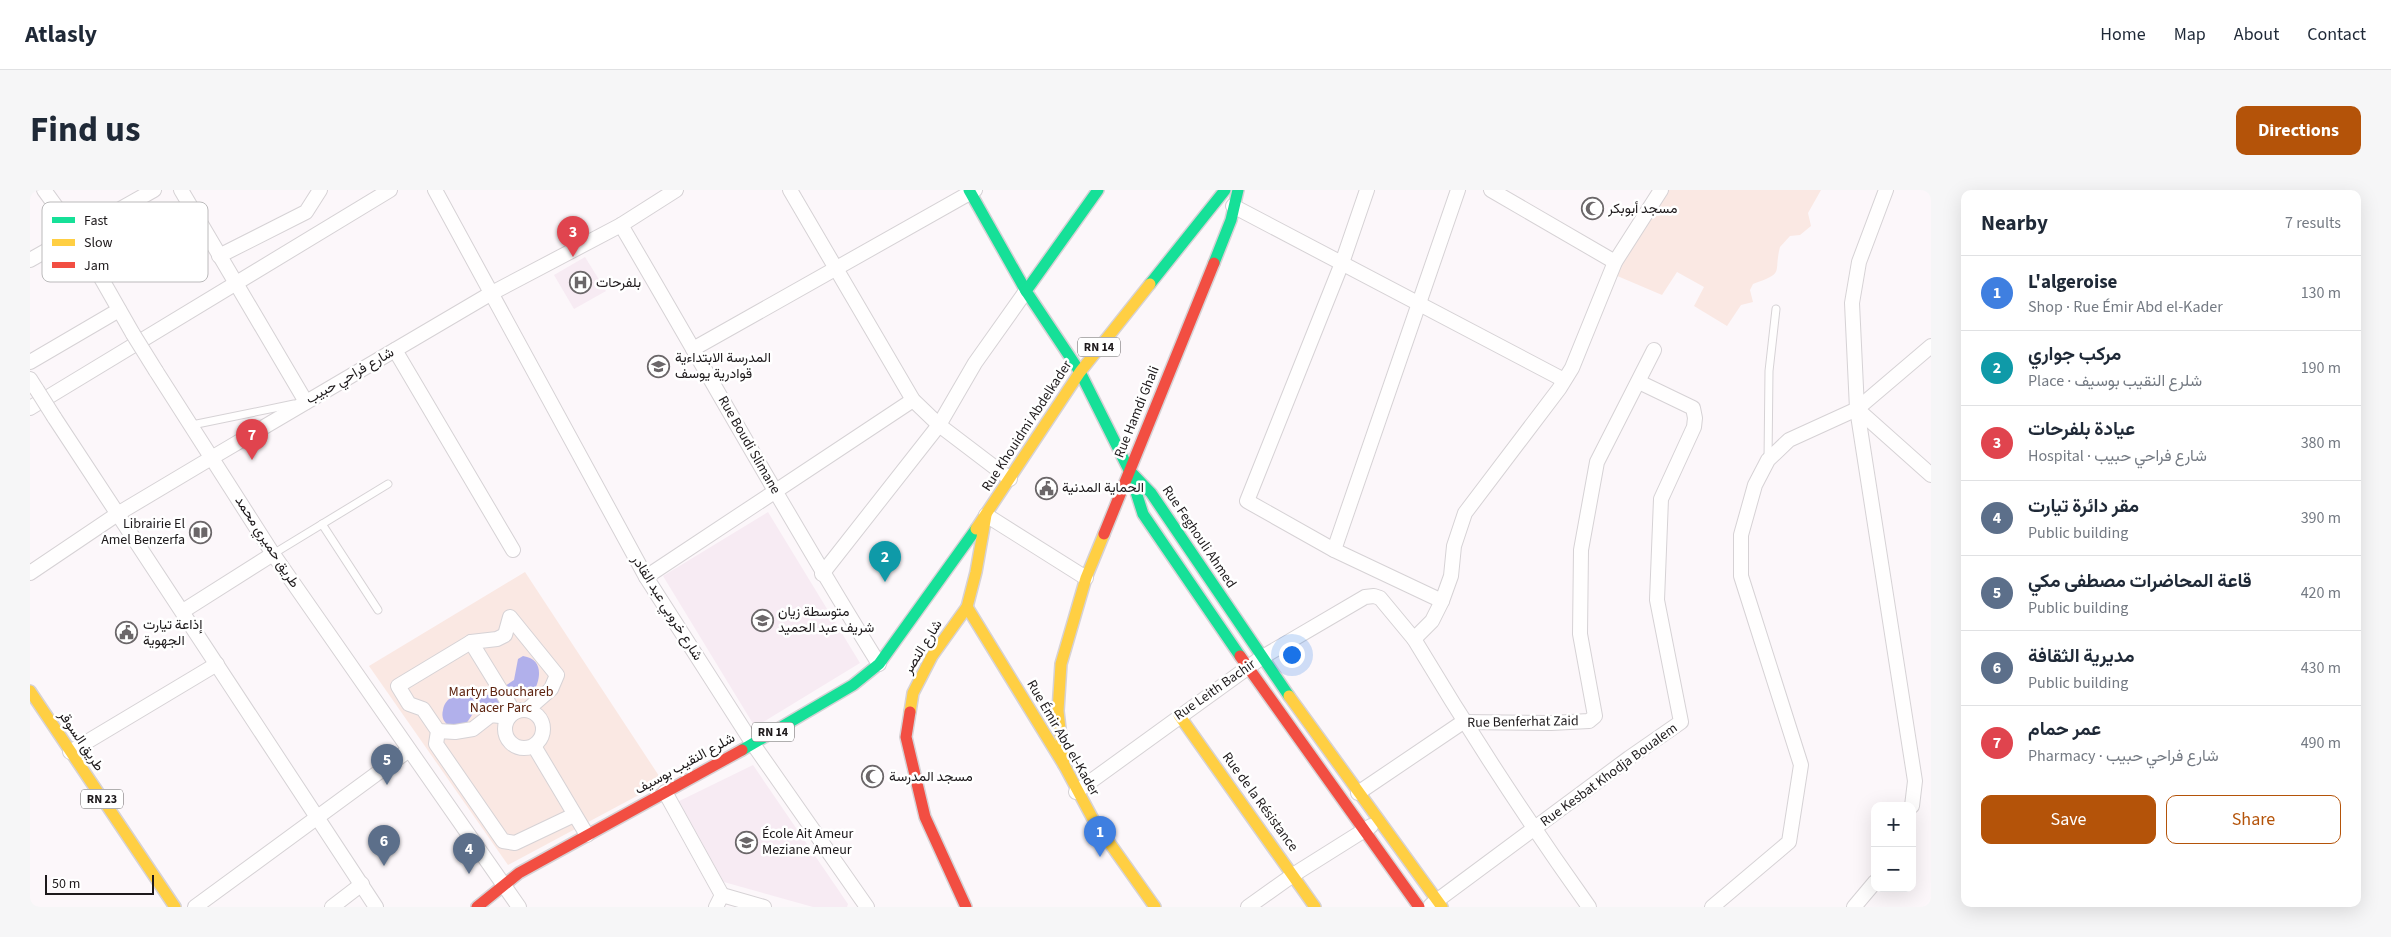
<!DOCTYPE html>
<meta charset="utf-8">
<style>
body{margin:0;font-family:"Source Sans 3",Vazirmatn,sans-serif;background:#f6f6f7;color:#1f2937}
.controls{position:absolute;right:15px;bottom:15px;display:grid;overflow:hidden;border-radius:10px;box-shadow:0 5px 20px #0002}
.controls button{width:45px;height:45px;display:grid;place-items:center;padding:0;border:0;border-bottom:1px solid #e0e1e3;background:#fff;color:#1f2937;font:25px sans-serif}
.scale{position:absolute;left:15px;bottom:12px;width:109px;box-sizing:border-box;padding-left:5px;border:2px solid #1d191b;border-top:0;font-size:14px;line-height:18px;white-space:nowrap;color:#1d191b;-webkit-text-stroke:4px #fff;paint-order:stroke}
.you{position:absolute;left:1261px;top:464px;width:18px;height:18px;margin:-12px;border:4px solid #fff;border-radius:50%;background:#1a73e8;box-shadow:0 0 0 8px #1a73e833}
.badge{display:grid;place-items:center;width:32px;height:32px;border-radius:50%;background:#b45309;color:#fff;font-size:16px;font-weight:700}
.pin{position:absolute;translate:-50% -41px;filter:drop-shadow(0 1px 2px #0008)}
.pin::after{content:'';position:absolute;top:26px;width:18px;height:15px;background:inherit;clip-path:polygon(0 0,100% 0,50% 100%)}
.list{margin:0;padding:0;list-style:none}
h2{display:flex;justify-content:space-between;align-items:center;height:65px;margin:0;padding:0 20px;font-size:21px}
h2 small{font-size:16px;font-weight:400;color:#747a83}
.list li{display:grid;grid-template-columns:32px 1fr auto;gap:15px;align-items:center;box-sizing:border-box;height:75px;padding:0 20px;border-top:1px solid #e0e1e3}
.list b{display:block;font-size:19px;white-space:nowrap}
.list p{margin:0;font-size:16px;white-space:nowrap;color:#747a83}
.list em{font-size:16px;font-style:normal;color:#747a83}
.actions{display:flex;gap:10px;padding:15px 20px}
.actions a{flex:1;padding:11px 0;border:1px solid #b45309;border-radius:10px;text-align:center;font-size:18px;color:#b45309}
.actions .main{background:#b45309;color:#fff}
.map{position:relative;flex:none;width:1901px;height:717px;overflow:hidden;border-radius:10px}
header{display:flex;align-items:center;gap:30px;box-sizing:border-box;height:70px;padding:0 25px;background:#fff;border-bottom:1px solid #e0e1e3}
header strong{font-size:24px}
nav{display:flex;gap:28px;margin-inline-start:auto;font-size:18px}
.intro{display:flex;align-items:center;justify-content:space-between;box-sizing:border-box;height:120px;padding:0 30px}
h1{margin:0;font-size:35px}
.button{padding:12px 22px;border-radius:10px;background:#b45309;color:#fff;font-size:18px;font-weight:700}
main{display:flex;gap:30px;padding:0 30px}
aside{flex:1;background:#fff;border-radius:10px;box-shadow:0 5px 20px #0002}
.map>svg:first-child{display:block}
</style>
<header>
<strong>Atlasly</strong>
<nav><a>Home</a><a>Map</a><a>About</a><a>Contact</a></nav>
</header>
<div class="intro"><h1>Find us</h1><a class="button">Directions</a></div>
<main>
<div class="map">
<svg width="1901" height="717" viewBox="0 0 1901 717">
<rect width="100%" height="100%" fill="#fcf7fa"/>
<!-- built -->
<g fill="#f7ebf3">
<polygon points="555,67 576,101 544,119 524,85"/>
<polygon points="738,322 830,473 725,537 633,386"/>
<polygon points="723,575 818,714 817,717 783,717 676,687 637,617"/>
</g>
<!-- green -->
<g fill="#fae8e3">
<path d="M1637,0h154l-13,23 3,13 -11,9 -10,1 -10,11c-7,27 6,25 -27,37l-3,6 3,12 -12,3 -14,21 -33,-20 10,-19 -27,-15 -15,23 -47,-20z"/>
<polygon points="495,382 633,592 478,675 339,476"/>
</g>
<!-- water -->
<g fill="#b1b0eb">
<path d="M493,466c21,3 18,23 10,37l-20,6 -8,-13 9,-6 4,-21z"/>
<path d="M465,502l7,12c-8,7 -16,6 -26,5l-10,15 -16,3c-6,-5 -9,-9 -7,-17 5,-25 36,-8 52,-18z"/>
</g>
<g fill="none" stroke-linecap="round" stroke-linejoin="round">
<defs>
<g id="lane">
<polyline points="162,235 264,214"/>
<polyline points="1738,270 1739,181 1746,119"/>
<polyline points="292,334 348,420"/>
<polyline points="243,364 358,294"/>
</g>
<g id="street">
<polyline points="14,0 46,44 103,144"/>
<polyline points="151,0 276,212"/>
<polyline points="405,0 616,387 723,554 837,717"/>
<polyline points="760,0 883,210 909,235 980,289"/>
<polyline points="1337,0 1312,73 1217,311 1304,360 1412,411 1421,386 1424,356 1435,323 1529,199 1542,178 1585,72 1631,0"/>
<polyline points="1461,0 1585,72"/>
<polyline points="1856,0 1829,72 1822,113 1827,219 1885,591 1882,616"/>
<polyline points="1203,16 1534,190"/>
<path d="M591,35c86,146 168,295 258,439"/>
<polyline points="189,66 276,22 290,0"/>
<polyline points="0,70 124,0"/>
<polyline points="663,159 945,0"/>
<polyline points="365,160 483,360"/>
<polyline points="0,172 89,120"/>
<polyline points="126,181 243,364 489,717"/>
<polyline points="0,189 7,200"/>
<polyline points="0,218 360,0"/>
<polyline points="1827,219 1901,285"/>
<polyline points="24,227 346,717"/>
<polyline points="956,325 1056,388"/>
<polyline points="1304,360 1428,0"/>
<polyline points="0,383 89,323 183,267 460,104 591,35 646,0"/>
<polyline points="792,384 909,235 945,173 996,101"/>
<polyline points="616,387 883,210"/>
<polyline points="153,421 243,364"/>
<path d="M1384,449c55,92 113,181 175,268"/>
<polyline points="441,452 484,522"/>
<circle cx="494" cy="539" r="19"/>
<polyline points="497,520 521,499 527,485 480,427 475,445 467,449 441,452 368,496 379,514 393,519 408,541 406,554 473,651 485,653 544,625"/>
<polyline points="408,541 425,542 443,539 461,525 479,527"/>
<polyline points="504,556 557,645"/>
<polyline points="40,562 187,474"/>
<polyline points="635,602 692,705"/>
<polyline points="1046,602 1231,468 1335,407 1344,406 1350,408 1384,449 1402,431 1412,411"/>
<polyline points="1328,603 1433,532 1521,533 1559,531 1565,526 1550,444 1551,360 1567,272 1624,160"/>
<polyline points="1401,715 1599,568 1651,532 1627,410 1631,309 1664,237 1665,228 1663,218 1609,192"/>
<polyline points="165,717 379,560"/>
<polyline points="302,717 332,694"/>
<polyline points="686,717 692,705 734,717"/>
<polyline points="1218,717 1263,685 1341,636"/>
<polyline points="1682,717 1759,652 1771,575 1711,386 1711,345 1725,295 1738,270 1759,250 1827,219 1901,156"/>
<polyline points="1824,717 1845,692"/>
</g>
<g id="fast">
<polyline points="939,0 996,101"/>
<polyline points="1184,73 1201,30 1208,0"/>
<polyline points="1120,94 1195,0"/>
<polyline points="1050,182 1099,280 1113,324 1210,466"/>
<polyline points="1050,182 996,101 1068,0"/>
<polyline points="1099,280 1121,303 1259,506"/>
<polyline points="712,560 823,495 849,474 946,339"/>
</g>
<g id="slow">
<polyline points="946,339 1050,182 1120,94"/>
<polyline points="937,417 1034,575 1064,631 1125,717"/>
<polyline points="0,501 145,717"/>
<polyline points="1259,506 1412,717"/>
<polyline points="880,522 883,503 902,466 937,417 946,382 956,325"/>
<polyline points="1149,525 1285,717"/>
<polyline points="1034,575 1028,521 1031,474 1056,388 1074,344"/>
</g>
<g id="jam">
<polyline points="1074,344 1184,73"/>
<polyline points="1210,466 1389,717"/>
<polyline points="880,522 876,547 895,627 936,717"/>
<polyline points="447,717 489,683 712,560"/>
</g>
</defs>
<!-- lane casing -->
<use href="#lane" stroke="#d6d2d5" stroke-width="9"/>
<!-- street casing -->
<use href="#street" stroke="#d6d2d5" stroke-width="16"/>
<!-- fast casing -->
<use href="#fast" stroke="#d6d2d5" stroke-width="14"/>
<!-- slow casing -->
<use href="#slow" stroke="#d6d2d5" stroke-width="14"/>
<!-- jam casing -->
<use href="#jam" stroke="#d6d2d5" stroke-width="14"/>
<!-- lane -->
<use href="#lane" stroke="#fffefe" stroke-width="7"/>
<!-- street -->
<use href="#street" stroke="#fffefe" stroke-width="14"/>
<!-- fast -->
<use href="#fast" stroke="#16e098" stroke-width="11"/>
<!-- slow -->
<use href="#slow" stroke="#ffcf43" stroke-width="11"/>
<!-- jam -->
<use href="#jam" stroke="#f24e42" stroke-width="11"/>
<defs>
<g id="street-bridge">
<polyline points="103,144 126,181"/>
<polyline points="7,200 24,227"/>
</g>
</defs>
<!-- street-bridge casing -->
<use href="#street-bridge" stroke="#d6d2d5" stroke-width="16" stroke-linecap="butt"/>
<!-- street-bridge -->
<use href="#street-bridge" stroke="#fffefe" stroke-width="14"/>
</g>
<!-- icons -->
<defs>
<symbol id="mosque-ring" viewBox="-11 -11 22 22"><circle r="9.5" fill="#fff" stroke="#6b6769" stroke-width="1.5"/><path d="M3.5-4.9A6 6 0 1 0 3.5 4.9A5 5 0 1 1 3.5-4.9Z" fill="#6b6769"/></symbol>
<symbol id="hospital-ring" viewBox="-11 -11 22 22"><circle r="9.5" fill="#fff" stroke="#6b6769" stroke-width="1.5"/><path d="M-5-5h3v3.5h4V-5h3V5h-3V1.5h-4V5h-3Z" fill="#6b6769"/></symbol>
<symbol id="school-ring" viewBox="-11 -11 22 22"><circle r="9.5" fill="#fff" stroke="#6b6769" stroke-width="1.5"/><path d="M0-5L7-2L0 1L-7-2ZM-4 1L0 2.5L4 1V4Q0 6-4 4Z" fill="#6b6769"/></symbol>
<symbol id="civic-ring" viewBox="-11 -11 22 22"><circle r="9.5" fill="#fff" stroke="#6b6769" stroke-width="1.5"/><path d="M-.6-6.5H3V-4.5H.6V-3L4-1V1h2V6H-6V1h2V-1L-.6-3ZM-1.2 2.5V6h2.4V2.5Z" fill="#6b6769"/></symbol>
<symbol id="library-ring" viewBox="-11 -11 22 22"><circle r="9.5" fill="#fff" stroke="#6b6769" stroke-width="1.5"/><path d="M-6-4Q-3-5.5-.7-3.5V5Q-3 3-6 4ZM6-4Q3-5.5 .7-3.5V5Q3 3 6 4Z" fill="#6b6769"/></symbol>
</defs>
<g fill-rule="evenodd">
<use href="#mosque-ring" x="1550" y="6" width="25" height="25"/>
<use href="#hospital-ring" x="538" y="80" width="25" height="25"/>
<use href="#school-ring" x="616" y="164" width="25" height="25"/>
<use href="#civic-ring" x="1004" y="286" width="25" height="25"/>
<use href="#library-ring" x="158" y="330" width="25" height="25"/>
<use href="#school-ring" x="720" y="418" width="25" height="25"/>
<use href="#civic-ring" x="84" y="430" width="25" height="25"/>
<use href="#mosque-ring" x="830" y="574" width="25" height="25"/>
<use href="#school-ring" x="704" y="640" width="25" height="25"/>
</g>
<g text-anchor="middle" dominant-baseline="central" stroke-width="5" stroke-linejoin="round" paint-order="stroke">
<!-- shield labels -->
<g fill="#fff" stroke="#615e5f" stroke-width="1">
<rect x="1048" y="147.5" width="42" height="19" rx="4"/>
<rect x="722" y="532.5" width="42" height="19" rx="4"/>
<rect x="51" y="599.5" width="42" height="19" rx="4"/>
</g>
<g font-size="12" font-weight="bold" fill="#1d191b">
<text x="1069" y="157">RN 14</text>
<text x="743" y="542">RN 14</text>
<text x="72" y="609">RN 23</text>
</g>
<!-- poi labels -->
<g font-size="14" fill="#1d191b" stroke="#fff" text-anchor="start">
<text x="1578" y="19">مسجد أبوبكر</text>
<text x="566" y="93">بلفرحات</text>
<text x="645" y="168">المدرسة الابتداءية<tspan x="645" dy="16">قوادرية يوسف</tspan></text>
<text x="1032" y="298">الحماية المدنية</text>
<text x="155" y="334" text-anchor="end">Librairie El<tspan x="155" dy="16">Amel Benzerfa</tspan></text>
<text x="748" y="422">متوسطة زيان<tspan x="748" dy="16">شريف عبد الحميد</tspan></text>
<text x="113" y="435">إذاعة تيارت<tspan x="113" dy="16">الجهوية</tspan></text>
<text x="859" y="587">مسجد المدرسة</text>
<text x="732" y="644">École Ait Ameur<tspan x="732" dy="16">Meziane Ameur</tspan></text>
</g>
<!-- street labels -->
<g font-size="14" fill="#1d191b" stroke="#fff">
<text transform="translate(320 186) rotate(-30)">شارع فراحي حبيب</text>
<text transform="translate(1107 222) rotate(-68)">Rue Hamdi Ghali</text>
<text transform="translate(997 236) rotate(-57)">Rue Khouidmi Abdelkader</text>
<text transform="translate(719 255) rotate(60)">Rue Boudi Slimane</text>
<text transform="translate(1169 347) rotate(56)">Rue Feghouli Ahmed</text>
<text transform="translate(237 352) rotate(57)">طريق حميري محمد</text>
<text transform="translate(637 418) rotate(58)">شارع خروبي عبد القادر</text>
<text transform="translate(893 457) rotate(-58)">شارع النصر</text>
<text transform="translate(1185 500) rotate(-35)">Rue Leith Bachir</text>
<text transform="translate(1493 532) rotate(-1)">Rue Benferhat Zaid</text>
<text transform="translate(1033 548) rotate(60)">Rue Émir Abd el-Kader</text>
<text transform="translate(51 551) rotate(56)">طريق السوقر</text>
<text transform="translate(655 574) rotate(-29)">شلرع النقيب بوسيف</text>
<text transform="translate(1579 585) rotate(-36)">Rue Kesbat Khodja Boualem</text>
<text transform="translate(1230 612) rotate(54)">Rue de la Résistance</text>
</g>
<!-- park labels -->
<g font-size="14" fill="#5d230f" stroke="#fff">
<text x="471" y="502">Martyr Bouchareb<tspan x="471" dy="16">Nacer Parc</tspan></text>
</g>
</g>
<!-- legend -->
<rect x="12" y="12" width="166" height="80" rx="8" fill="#fff" stroke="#bbbabb" stroke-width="1"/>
<rect x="22" y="27" width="23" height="6" fill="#16e098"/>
<rect x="22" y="49" width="23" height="7" fill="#ffcf43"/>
<rect x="22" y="72" width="23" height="6" fill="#f24e42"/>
<g font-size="14" fill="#1d191b">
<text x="54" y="35">Fast</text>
<text x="54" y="57">Slow</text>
<text x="54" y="80">Jam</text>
</g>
</svg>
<div class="controls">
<button>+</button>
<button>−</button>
</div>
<div class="scale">50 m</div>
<div class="you"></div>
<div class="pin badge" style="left:1070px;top:667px;background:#3f7fe0">1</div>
<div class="pin badge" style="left:855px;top:392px;background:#0f9aa8">2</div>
<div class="pin badge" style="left:543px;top:67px;background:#e0444e">3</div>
<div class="pin badge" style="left:439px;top:684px;background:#5c6f8a">4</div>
<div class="pin badge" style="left:357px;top:595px;background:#5c6f8a">5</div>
<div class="pin badge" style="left:354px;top:676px;background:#5c6f8a">6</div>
<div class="pin badge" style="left:222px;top:270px;background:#e0444e">7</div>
</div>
<aside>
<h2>Nearby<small>7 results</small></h2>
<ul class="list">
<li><span class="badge" style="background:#3f7fe0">1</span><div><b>L'algeroise</b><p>Shop · Rue Émir Abd el-Kader</p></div><em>130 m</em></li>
<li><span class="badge" style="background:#0f9aa8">2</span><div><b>مركب جواري</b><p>Place · شلرع النقيب بوسيف</p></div><em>190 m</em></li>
<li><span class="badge" style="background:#e0444e">3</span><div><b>عيادة بلفرحات</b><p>Hospital · شارع فراحي حبيب</p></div><em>380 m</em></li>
<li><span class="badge" style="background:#5c6f8a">4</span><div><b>مقر دائرة تيارت</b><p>Public building</p></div><em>390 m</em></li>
<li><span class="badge" style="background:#5c6f8a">5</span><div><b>قاعة المحاضرات مصطفى مكي</b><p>Public building</p></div><em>420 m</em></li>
<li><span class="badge" style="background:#5c6f8a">6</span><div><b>مديرية الثقافة</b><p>Public building</p></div><em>430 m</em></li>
<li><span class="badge" style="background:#e0444e">7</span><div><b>عمر حمام</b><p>Pharmacy · شارع فراحي حبيب</p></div><em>490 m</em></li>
</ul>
<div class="actions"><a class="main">Save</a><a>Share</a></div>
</aside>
</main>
